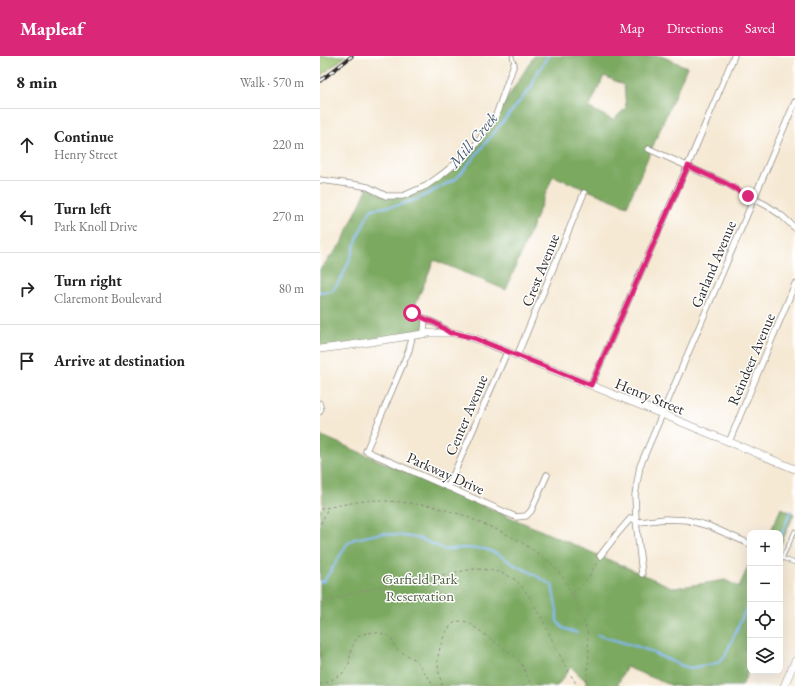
<!DOCTYPE html>
<meta charset="utf-8">
<style>
body{margin:0;font-family:"EB Garamond",serif;background:#f6f6f6;color:#222}
.controls{position:absolute;right:12px;bottom:12px;display:grid;overflow:hidden;border-radius:8px;box-shadow:0 4px 16px #0002}
.controls button{width:36px;height:36px;display:grid;place-items:center;padding:0;border:0;border-bottom:1px solid #e0e0e0;background:#fff;color:#222;font:20px sans-serif}
.stop{position:absolute;width:12px;height:12px;margin:-9px;border:3px solid #db2777;border-radius:50%;background:#fff}
.stop.end{background:#db2777;border-color:#fff;box-shadow:0 1px 4px #0008}
.list{margin:0;padding:0;list-style:none}
h2{display:flex;justify-content:space-between;align-items:center;height:52px;margin:0;padding:0 16px;font-size:17px}
h2 small{font-size:13px;font-weight:400;color:#767676}
.list li{display:grid;grid-template-columns:26px 1fr auto;gap:12px;align-items:center;box-sizing:border-box;height:72px;padding:0 16px;border-top:1px solid #e0e0e0}
.list b{display:block;font-size:15px;white-space:nowrap}
.list p{margin:0;font-size:13px;white-space:nowrap;color:#767676}
.list em{font-size:13px;font-style:normal;color:#767676}
.icon{flex:none;width:22px;height:22px;fill:none;stroke:currentColor;stroke-width:2;stroke-linecap:round;stroke-linejoin:round}
.map{position:relative;flex:none;width:475px;height:630px;overflow:hidden}
header{display:flex;align-items:center;gap:24px;box-sizing:border-box;height:56px;padding:0 20px;background:#db2777;color:#fff}
header strong{font-size:19px}
nav{display:flex;gap:22px;margin-inline-start:auto;font-size:14px}
main{display:flex}
aside{flex:1;background:#fff}
.map>svg:first-child{display:block}
</style>
<header>
<strong>Mapleaf</strong>
<nav><a>Map</a><a>Directions</a><a>Saved</a></nav>
</header>
<main>
<aside>
<h2>8 min<small>Walk · 570 m</small></h2>
<ul class="list">
<li><svg class="icon" aria-label="ahead" viewBox="0 0 24 24"><path d="M12 20V5M6 11l6-6 6 6"/></svg><div><b>Continue</b><p>Henry Street</p></div><em>220 m</em></li>
<li><svg class="icon" aria-label="left" viewBox="0 0 24 24"><path d="M17 20v-9H6M10 6l-5 5 5 5"/></svg><div><b>Turn left</b><p>Park Knoll Drive</p></div><em>270 m</em></li>
<li><svg class="icon" aria-label="right" viewBox="0 0 24 24"><path d="M7 20v-9h11M14 6l5 5-5 5"/></svg><div><b>Turn right</b><p>Claremont Boulevard</p></div><em>80 m</em></li>
<li><svg class="icon" aria-label="arrive" viewBox="0 0 24 24"><path d="M6 21V4h12l-3 4 3 4H6"/></svg><div><b>Arrive at destination</b></div></li>
</ul>
</aside>
<div class="map">
<svg width="475" height="630" viewBox="0 0 475 630">
<rect width="100%" height="100%" fill="#fff"/>
<filter id="ink" filterUnits="userSpaceOnUse"><feTurbulence type="fractalNoise" baseFrequency=".025" numOctaves="2"/><feDisplacementMap in="SourceGraphic" scale="8" xChannelSelector="R" yChannelSelector="G"/><feConvolveMatrix kernelMatrix="1 2 1 2 8 2 1 2 1" color-interpolation-filters="sRGB"/></filter>
<filter id="wash" filterUnits="userSpaceOnUse"><feTurbulence type="fractalNoise" baseFrequency=".012" numOctaves="4" result="noise"/><feDisplacementMap in="SourceGraphic" scale="16" xChannelSelector="R" yChannelSelector="G"/><feGaussianBlur stdDeviation="0.9" result="paint"/><feColorMatrix in="noise" values="0 0 0 0 0 0 0 0 0 0 0 0 0 0 0 0 0 1.4 0 .05"/><feComposite in="paint" operator="in"/></filter>
<g filter="url(#wash)">
<rect width="100%" height="100%" fill="#f6e9d4"/>
<!-- green -->
<polygon fill="#9bc36e" stroke="#63774c" points="0,0 26,0 0,20"/>
<!-- forest -->
<g fill="#7ca961" stroke="#546a46" fill-rule="evenodd">
<path d="M214,0h127l26,11 -60,139 -74,-30 -47,114 -72,-30 -22,53 13,6 -1,15 -104,15v-80l21,-25 27,-57 12,7 23,2 23,-10 45,-35 24,-33zM284,20l20,9 2,23 -13,12 -24,-12z"/>
<polygon points="0,379 354,532 405,524 419,531 430,506 430,582 426,593 430,595 430,610 422,630 353,630 306,611 297,630 266,630 266,625 251,611 237,630 0,630 0,453 3,452 1,404 0,403"/>
<polygon points="461,452 474,458 460,490 460,477 450,477"/>
</g>
<g fill="none" stroke-linecap="round" stroke-linejoin="round">
<!-- stream -->
<g stroke="#85b9f3" stroke-width="2">
<path d="M0,236l12,-1c20,-22 22,-57 40,-82l27,-4 19,-6 39,-21 76,-93v-5l15,-24"/>
<polyline points="460,482 471,455"/>
<polyline points="0,526 4,525 12,513 27,488 34,483 63,477 97,482 118,490 125,494 141,492 165,493 178,498 193,508 208,515 232,529 237,555 237,565 243,572 257,577"/>
<polyline points="277,579 322,592 360,609 370,612 397,607 405,600 430,544"/>
</g>
</g>
</g>
<g filter="url(#ink)">
<g fill="none" stroke-linecap="round" stroke-linejoin="round">
<defs>
<g id="service">
<polyline points="192,0 194,8"/>
<polyline points="0,346 2,353 0,357"/>
<polyline points="462,502 475,507"/>
<polyline points="460,507 475,475"/>
</g>
<g id="minor">
<polyline points="329,93 405,127 434,143 446,149 461,159 475,172"/>
<polyline points="0,124 38,129 48,131 66,140 83,140 106,130 124,117 151,95 175,62 194,8"/>
<polyline points="92,257 117,268 130,277"/>
<polyline points="104,278 105,263"/>
<polyline points="92,281 89,294 83,308 46,395 196,461 206,460 211,455 227,419"/>
<polyline points="197,300 264,137"/>
<polyline points="271,329 368,109 414,0"/>
<polyline points="409,386 475,228"/>
<polyline points="128,431 187,296"/>
<polyline points="280,500 297,478 311,462 320,466 345,463 367,464 389,470 430,488"/>
<polyline points="322,518 316,464 315,439 320,410 475,46"/>
</g>
<g id="tertiary">
<polyline points="0,293 31,289 109,277 134,277 154,282 337,356 475,413"/>
<polyline points="464,630 475,605"/>
</g>
</defs>
<!-- service casing -->
<use href="#service" stroke="#908a80" stroke-width="4.5"/>
<!-- minor casing -->
<use href="#minor" stroke="#908a80" stroke-width="7"/>
<!-- tertiary casing -->
<use href="#tertiary" stroke="#908a80" stroke-width="8"/>
<!-- path -->
<g stroke="#908a80" stroke-width="1" stroke-dasharray="3 3" stroke-linecap="butt">
<polyline points="0,453 31,447 52,444 81,446 112,450 143,459 182,476 200,485 232,508 246,525 267,574 269,597 266,630"/>
<polyline points="0,467 2,466 8,451"/>
<path d="M252,537c12,-6 19,-20 25,-31"/>
<path d="M0,547l40,-12 113,-22c14,0 29,2 41,10 9,7 14,16 20,26 4,7 9,14 12,22 10,20 19,41 32,59"/>
<path d="M0,628l8,-2 14,-8 7,-10 2,-15 7,-13c12,-5 21,-5 33,1l5,12 20,11 18,26"/>
<path d="M122,630c-2,-9 -5,-19 -4,-28 1,-11 8,-32 18,-36 5,-2 9,-1 13,1l44,32 9,10 10,21"/>
</g>
<!-- service -->
<use href="#service" stroke="#fff" stroke-width="3"/>
<!-- minor -->
<use href="#minor" stroke="#fff" stroke-width="5.5"/>
<!-- tertiary -->
<use href="#tertiary" stroke="#fff" stroke-width="7"/>
<defs>
<polyline id="rail" points="0,25 32,0"/>
</defs>
<!-- rail casing -->
<use href="#rail" stroke="#2b2b2b" stroke-width="3.5"/>
<!-- rail -->
<use href="#rail" stroke="#fff" stroke-width="2" stroke-dasharray="6" stroke-linecap="butt"/>
</g>
</g>
<g fill="none" stroke-linecap="round" stroke-linejoin="round" filter="url(#ink)">
<!-- route -->
<polyline stroke="#db2777" stroke-width="5" points="92,257 117,268 130,277 134,277 154,282 271,329 368,110 405,127 428,140"/>
</g>
<g text-anchor="middle" dominant-baseline="central" stroke-width="3" stroke-linejoin="round" paint-order="stroke">
<!-- street labels -->
<g font-size="15" fill="#2b2b2b" stroke="#fff">
<text transform="translate(393 208) rotate(-67)">Garland Avenue</text>
<text transform="translate(220 214) rotate(-68)">Crest Avenue</text>
<text transform="translate(431 303) rotate(-67)">Reindeer Avenue</text>
<text transform="translate(330 340) rotate(22)">Henry Street</text>
<text transform="translate(146 359) rotate(-67)">Center Avenue</text>
<text transform="translate(126 417) rotate(24)">Parkway Drive</text>
</g>
<!-- park labels -->
<g font-size="15" fill="#526042" stroke="#fff">
<text x="100" y="522">Garfield Park<tspan x="100" dy="17">Reservation</tspan></text>
</g>
<!-- water labels -->
<g font-size="16" font-style="italic" fill="#4a5d71" stroke="#fff">
<text transform="translate(153 84) rotate(-50)">Mill Creek</text>
</g>
</g>
</svg>
<div class="controls">
<button>+</button>
<button>−</button>
<button><svg class="icon" aria-label="locate" viewBox="0 0 24 24"><circle cx="12" cy="12" r="6"/><path d="M12 2v4M12 18v4M2 12h4M18 12h4"/></svg></button>
<button><svg class="icon" aria-label="layers" viewBox="0 0 24 24"><path d="M12 4l9 5-9 5-9-5zM3 14l9 5 9-5"/></svg></button>
</div>
<div class="stop" style="left:92px;top:257px"></div>
<div class="stop end" style="left:428px;top:140px"></div>
</div>
</main>
